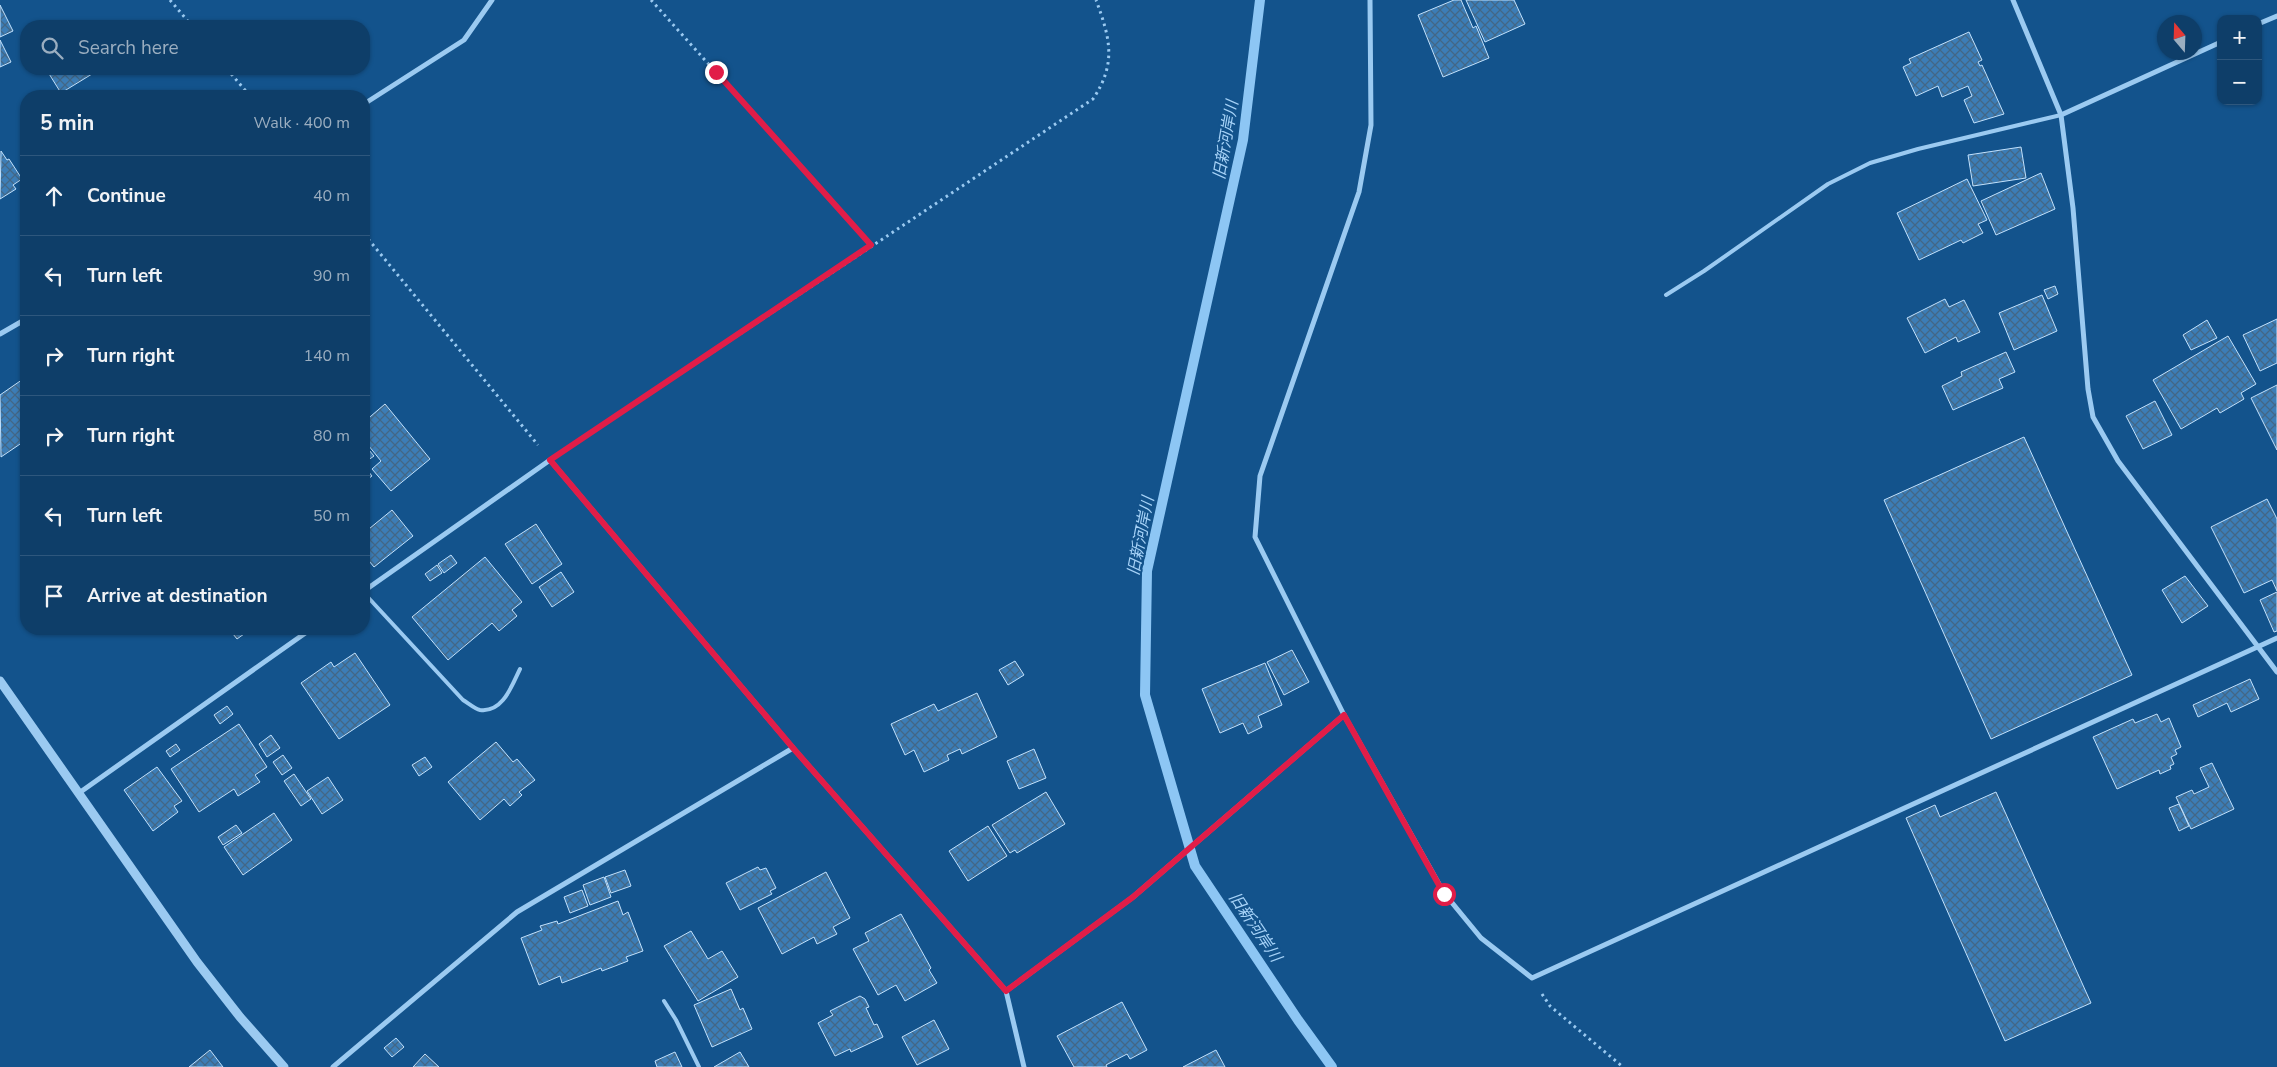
<!DOCTYPE html>
<meta charset="utf-8">
<style>
body{margin:0;font-family:"Nunito Sans","Noto Sans JP",sans-serif;background:#1c4971;color:#f1f3f6}
.controls{position:absolute;right:15px;top:15px;display:grid;overflow:hidden;border-radius:10px;box-shadow:0 1px 4px #0004}
.controls button{width:45px;height:45px;display:grid;place-items:center;padding:0;border:0;border-bottom:1px solid #2e577d;background:#0e3e69;color:#f1f3f6;font:25px sans-serif}
.compass{position:absolute;left:2157px;top:15px;width:45px;height:45px;border-radius:50%;background:#0e3e69;box-shadow:0 1px 4px #0004;rotate:341deg}
.stop{position:absolute;width:15px;height:15px;margin:-11px;border:4px solid #e11d48;border-radius:50%;background:#fff}
.stop.end{background:#e11d48;border-color:#fff;box-shadow:0 1px 5px #0008}
.list{margin:0;padding:0;list-style:none}
h2{display:flex;justify-content:space-between;align-items:center;height:65px;margin:0;padding:0 20px;font-size:21px}
h2 small{font-size:16px;font-weight:400;color:#9baec0}
.list li{display:grid;grid-template-columns:32px 1fr auto;gap:15px;align-items:center;box-sizing:border-box;height:80px;padding:0 20px;border-top:1px solid #2e577d}
.list b{display:block;font-size:19px;white-space:nowrap}
.list em{font-size:16px;font-style:normal;color:#9baec0}
.icon{flex:none;width:28px;height:28px;fill:none;stroke:currentColor;stroke-width:2;stroke-linecap:round;stroke-linejoin:round}
.map{position:relative;flex:none;width:2277px;height:1067px;overflow:hidden}
.search{position:absolute;background:#0e3e69;box-shadow:0 1px 4px #0004;left:20px;top:20px;width:350px;height:55px;display:flex;align-items:center;gap:12px;box-sizing:border-box;padding:0 18px;border-radius:20px;color:#9baec0;font-size:19px}
.panel{position:absolute;background:#0e3e69;box-shadow:0 1px 4px #0004;left:20px;top:90px;width:350px;height:545px;border-radius:20px}
.map>svg:first-child{display:block}
</style>
<div class="map">
<svg width="2277" height="1067" viewBox="0 0 2277 1067">
<defs>
<pattern id="building-cross-hatch" width="8" height="8" patternUnits="userSpaceOnUse" patternTransform="scale(1.25)"><rect width="8" height="8" fill="#3c7db6"/><path d="M0 0l8 8M0 8l8-8" fill="none" stroke="#436786"/></pattern>
</defs>
<rect width="100%" height="100%" fill="#13538c"/>
<g fill="none" stroke-linecap="round" stroke-linejoin="round">
<!-- stream -->
<polyline stroke="#8dc6f4" stroke-width="10" points="1260,0 1243,140 1147,571 1145,695 1195,866 1298,1020 1332,1067"/>
</g>
<!-- building -->
<g fill="url(#building-cross-hatch)" stroke="#c2e1fc">
<polygon points="1454,0 1461,0 1473,28 1476,26 1489,58 1443,77 1418,15"/>
<polygon points="1466,0 1514,0 1525,24 1485,42"/>
<polygon points="0,5 13,31 0,37"/>
<polygon points="1969,32 1982,60 1978,62 1980,66 1982,65 2004,114 1974,123 1964,100 1972,96 1968,86 1942,97 1938,86 1916,96 1903,67 1911,63 1909,59"/>
<polygon points="0,40 11,62 0,67"/>
<polygon points="46,69 88,69 92,74 61,93"/>
<polygon points="2021,147 2026,178 1973,186 1968,155"/>
<polygon points="1,151 7,160 9,159 22,179 13,185 16,189 0,199"/>
<polygon points="2041,173 2055,209 1996,235 1981,201"/>
<polygon points="1967,179 1987,220 1978,224 1983,233 1963,243 1961,240 1919,260 1897,213"/>
<polygon points="2055,286 2058,294 2048,299 2044,290"/>
<polygon points="2042,295 2057,331 2014,350 1999,313"/>
<polygon points="1945,299 1949,307 1964,300 1980,332 1958,342 1956,337 1925,353 1907,318"/>
<polygon points="2277,319 2277,363 2260,371 2243,335"/>
<polygon points="2207,320 2217,338 2191,350 2183,335"/>
<polygon points="2228,336 2256,384 2241,393 2244,399 2220,413 2217,408 2181,429 2153,380"/>
<polygon points="2006,352 2015,372 1999,379 2003,388 1953,410 1942,386 1962,376 1961,372"/>
<polygon points="26,377 26,440 1,457 0,395"/>
<polygon points="2277,385 2277,450 2251,398"/>
<polygon points="2155,401 2172,435 2143,449 2126,416"/>
<polygon points="385,404 430,459 391,491 372,469 381,461 364,440 364,422"/>
<polygon points="2024,437 2132,675 1991,739 1884,500"/>
<polygon points="364,444 374,456 364,463"/>
<polygon points="364,466 372,476 364,482"/>
<polygon points="2267,499 2277,519 2277,591 2272,580 2244,593 2211,527"/>
<polygon points="392,510 413,536 374,567 364,555 366,551 364,548 364,533"/>
<polygon points="536,524 562,564 532,584 505,544"/>
<polygon points="451,555 457,563 444,573 438,564"/>
<polygon points="485,557 522,602 512,610 517,616 499,631 492,623 448,660 412,617"/>
<polygon points="437,565 442,573 430,581 425,574"/>
<polygon points="561,572 574,592 552,607 539,587"/>
<polygon points="2185,576 2208,606 2182,623 2162,590"/>
<polygon points="2277,592 2277,631 2274,632 2260,600"/>
<polygon points="229,629 251,629 237,639"/>
<polygon points="1292,650 1309,682 1284,695 1267,662"/>
<polygon points="355,653 390,705 339,739 301,683 331,662 334,667"/>
<polygon points="1015,661 1024,675 1008,685 999,670"/>
<polygon points="1265,663 1282,705 1258,716 1262,727 1248,734 1243,723 1220,733 1202,689"/>
<polygon points="2250,679 2259,699 2231,712 2227,703 2198,717 2193,705"/>
<polygon points="977,693 997,737 962,754 960,749 947,755 949,760 924,772 914,750 905,755 891,724 934,704 938,711"/>
<polygon points="227,706 233,714 220,724 214,715"/>
<polygon points="2157,714 2161,722 2169,718 2181,747 2175,750 2177,754 2171,757 2174,764 2170,766 2171,769 2160,774 2159,770 2117,789 2093,737 2133,719 2135,723"/>
<polygon points="239,724 267,767 255,775 260,782 238,796 234,789 199,812 171,769"/>
<polygon points="271,735 280,748 267,757 259,744"/>
<polygon points="496,742 513,762 517,759 535,780 519,792 522,795 510,806 504,799 480,820 448,782"/>
<polygon points="176,744 180,750 170,757 166,751"/>
<polygon points="1034,749 1046,778 1019,789 1007,761"/>
<polygon points="283,755 292,768 282,775 273,762"/>
<polygon points="425,757 432,767 419,776 412,765"/>
<polygon points="2212,763 2234,809 2191,829 2176,797 2192,790 2194,794 2209,787 2200,768"/>
<polygon points="157,767 182,801 174,806 178,812 153,831 124,790"/>
<polygon points="294,774 311,799 301,806 284,781"/>
<polygon points="328,777 343,800 322,814 307,791"/>
<polygon points="1046,792 1065,824 1017,853 1015,850 1010,853 992,825"/>
<polygon points="1996,792 2091,1003 2005,1041 1906,818 1935,805 1940,817"/>
<polygon points="2179,804 2189,826 2179,831 2169,808"/>
<polygon points="274,813 292,840 243,875 224,847"/>
<polygon points="236,825 242,833 223,845 218,837"/>
<polygon points="988,826 1007,856 968,881 949,851"/>
<polygon points="758,867 760,870 766,868 776,888 770,891 772,894 740,910 726,883"/>
<polygon points="625,870 631,886 611,893 605,877"/>
<polygon points="826,872 850,918 833,927 837,934 817,944 814,937 782,954 758,908"/>
<polygon points="604,877 611,897 590,905 583,885"/>
<polygon points="582,890 588,906 570,913 564,897"/>
<polygon points="618,901 623,915 628,912 643,951 626,957 628,961 602,971 601,968 562,983 560,976 539,985 521,938 542,930 540,926 557,921 558,924"/>
<polygon points="901,914 931,968 929,970 937,983 905,1001 896,985 878,995 853,949 869,941 865,933"/>
<polygon points="691,931 708,959 722,951 738,977 698,1001 664,946"/>
<polygon points="731,989 740,1010 743,1008 752,1029 712,1047 694,1005"/>
<polygon points="860,996 865,999 869,1007 866,1008 874,1025 877,1024 883,1037 851,1052 850,1049 835,1056 818,1023 833,1015 830,1011"/>
<polygon points="1122,1002 1147,1050 1130,1059 1127,1054 1106,1065 1107,1067 1074,1067 1057,1036"/>
<polygon points="934,1020 949,1049 917,1065 902,1037"/>
<polygon points="396,1038 404,1047 392,1057 384,1048"/>
<polygon points="210,1050 223,1067 189,1067"/>
<polygon points="1216,1050 1225,1067 1183,1067"/>
<polygon points="675,1052 682,1067 657,1067 655,1061"/>
<polygon points="740,1052 749,1067 714,1067"/>
<polygon points="425,1054 439,1067 413,1067"/>
</g>
<g fill="none" stroke-linecap="round" stroke-linejoin="round">
<!-- path -->
<g stroke="#9bcaf1" stroke-width="3" stroke-dasharray="2.5 4" stroke-linecap="butt">
<polyline points="170,0 192,26"/>
<polyline points="651,0 871,245"/>
<polyline points="227,69 250,96"/>
<polyline points="364,234 538,445"/>
<path d="M567,449l526,-350c24,-36 17,-61 3,-99"/>
<polyline points="1542,994 1550,1006 1623,1067"/>
</g>
<!-- service -->
<g stroke="#9bcaf1" stroke-width="4">
<polyline points="1666,295 1704,271 1828,184 1870,163 1918,149 2061,115"/>
<path d="M364,593l99,107c5,3 12,9 17,10 23,3 32,-25 40,-41"/>
<polyline points="664,1001 676,1020 699,1067"/>
</g>
<!-- minor -->
<g stroke="#9bcaf1" stroke-width="5">
<polyline points="1370,0 1371,125 1359,192 1260,476 1255,537 1344,715 1444,893 1481,938 1532,978 2277,638"/>
<polyline points="2013,0 2061,115 2073,208 2088,389 2093,417 2118,461 2277,672"/>
<polyline points="2258,24 2277,16"/>
<polyline points="364,104 464,40 492,0"/>
<polyline points="2061,115 2221,42"/>
<polyline points="0,334 26,319"/>
<polyline points="364,591 550,460 793,748 1006,991 1024,1067"/>
<polyline points="79,793 311,629"/>
<polyline points="1006,991 1133,897 1344,715"/>
<polyline points="333,1067 517,912 793,748"/>
</g>
<!-- tertiary -->
<polyline stroke="#9bcaf1" stroke-width="9" points="0,681 197,962 240,1017 284,1067"/>
</g>
<g fill="none" stroke-linecap="round" stroke-linejoin="round">
<!-- route -->
<polyline stroke="#e11d48" stroke-width="6" points="716,72 871,245 550,460 793,748 1006,991 1133,897 1344,715 1444,894"/>
</g>
<g text-anchor="middle" dominant-baseline="central" stroke-width="4" stroke-linejoin="round" paint-order="stroke">
<!-- water labels -->
<g font-size="16" font-style="italic" fill="#a7d3f8" stroke="#13538c">
<text transform="translate(1226 140) rotate(-80)">旧新河岸川</text>
<text transform="translate(1141 536) rotate(-79)">旧新河岸川</text>
<text transform="translate(1255 927) rotate(56)">旧新河岸川</text>
</g>
</g>
</svg>
<div class="controls">
<button>+</button>
<button>−</button>
</div>
<svg class="compass" viewBox="-18 -18 36 36"><path d="M0-13l5 13h-10z" fill="#e53935"/><path d="M0 13l5-13h-10z" fill="#9baec0"/></svg>
<div class="stop" style="left:1444px;top:894px"></div>
<div class="stop end" style="left:716px;top:72px"></div>
<div class="search"><svg class="icon" aria-label="search" viewBox="0 0 24 24"><circle cx="10" cy="10" r="6"/><path d="M15 15l6 6"/></svg>Search here</div>
<section class="panel">
<h2>5 min<small>Walk · 400 m</small></h2>
<ul class="list">
<li><svg class="icon" aria-label="ahead" viewBox="0 0 24 24"><path d="M12 20V5M6 11l6-6 6 6"/></svg><div><b>Continue</b></div><em>40 m</em></li>
<li><svg class="icon" aria-label="left" viewBox="0 0 24 24"><path d="M17 20v-9H6M10 6l-5 5 5 5"/></svg><div><b>Turn left</b></div><em>90 m</em></li>
<li><svg class="icon" aria-label="right" viewBox="0 0 24 24"><path d="M7 20v-9h11M14 6l5 5-5 5"/></svg><div><b>Turn right</b></div><em>140 m</em></li>
<li><svg class="icon" aria-label="right" viewBox="0 0 24 24"><path d="M7 20v-9h11M14 6l5 5-5 5"/></svg><div><b>Turn right</b></div><em>80 m</em></li>
<li><svg class="icon" aria-label="left" viewBox="0 0 24 24"><path d="M17 20v-9H6M10 6l-5 5 5 5"/></svg><div><b>Turn left</b></div><em>50 m</em></li>
<li><svg class="icon" aria-label="arrive" viewBox="0 0 24 24"><path d="M6 21V4h12l-3 4 3 4H6"/></svg><div><b>Arrive at destination</b></div></li>
</ul>
</section>
</div>
